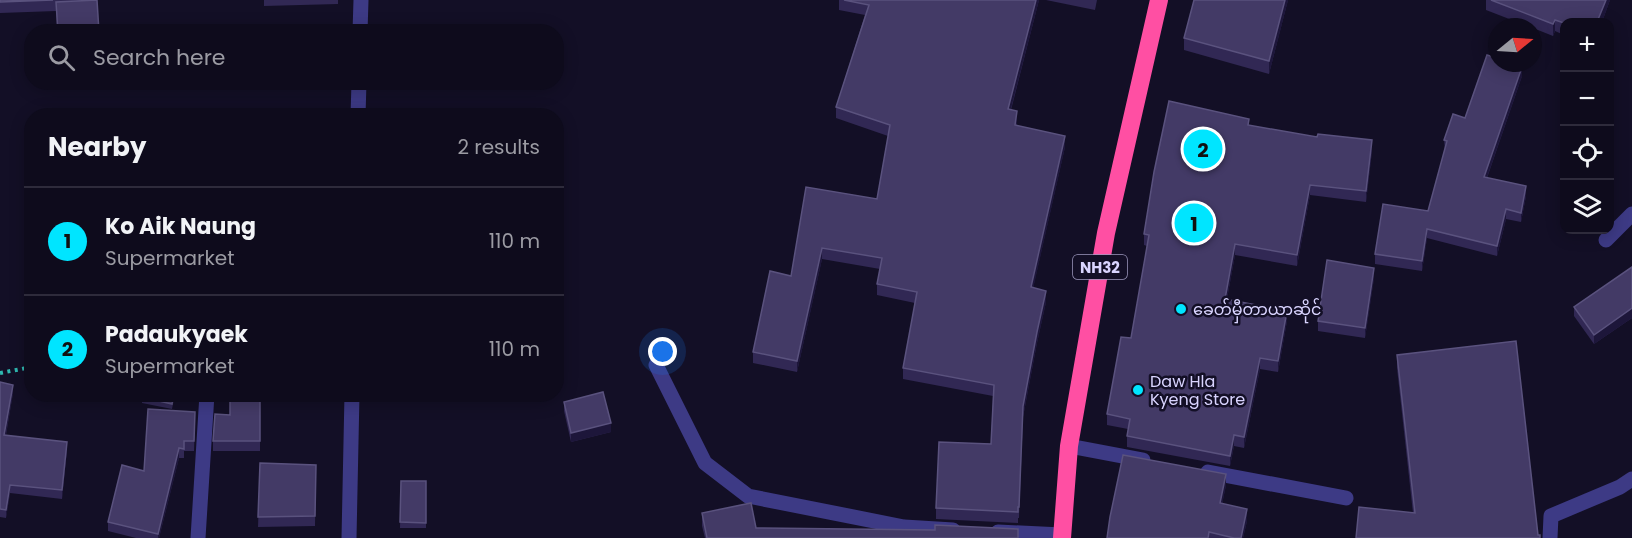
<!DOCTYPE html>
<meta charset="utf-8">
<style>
body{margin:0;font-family:Poppins,"Noto Sans Myanmar",sans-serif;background:#1c1929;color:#f1f3f6}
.controls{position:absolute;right:18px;top:18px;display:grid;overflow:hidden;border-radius:12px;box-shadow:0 3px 15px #0003}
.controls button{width:54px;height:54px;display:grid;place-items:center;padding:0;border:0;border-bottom:2px solid #2e2b3b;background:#0e0b1c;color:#f1f3f6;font:30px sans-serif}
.compass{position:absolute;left:1488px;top:18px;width:54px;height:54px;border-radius:50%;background:#0e0b1c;box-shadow:0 3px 15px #0003;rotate:72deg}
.you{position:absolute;left:663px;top:352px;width:21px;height:21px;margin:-15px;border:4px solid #fff;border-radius:50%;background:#1a73e8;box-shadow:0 0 0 9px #1a73e833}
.badge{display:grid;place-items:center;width:39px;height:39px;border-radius:50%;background:#00e5ff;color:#111;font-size:20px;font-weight:700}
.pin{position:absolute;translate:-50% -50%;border:3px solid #fff;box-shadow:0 2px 6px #0006}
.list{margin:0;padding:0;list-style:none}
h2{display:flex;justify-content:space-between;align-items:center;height:78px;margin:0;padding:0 24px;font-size:26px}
h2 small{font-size:20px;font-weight:400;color:#9b9ba3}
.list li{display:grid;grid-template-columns:39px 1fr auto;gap:18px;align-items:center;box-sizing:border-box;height:108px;padding:0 24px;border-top:2px solid #2e2b3b}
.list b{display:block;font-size:22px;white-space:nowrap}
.list p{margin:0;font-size:20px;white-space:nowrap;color:#9b9ba3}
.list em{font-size:20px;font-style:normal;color:#9b9ba3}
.icon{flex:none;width:33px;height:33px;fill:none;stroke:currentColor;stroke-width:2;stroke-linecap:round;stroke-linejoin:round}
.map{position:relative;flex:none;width:1632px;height:538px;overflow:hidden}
.search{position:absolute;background:#0e0b1c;box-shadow:0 3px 15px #0003;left:24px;top:24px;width:540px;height:66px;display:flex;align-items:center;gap:15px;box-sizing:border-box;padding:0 21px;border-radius:24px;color:#9b9ba3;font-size:22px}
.panel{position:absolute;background:#0e0b1c;box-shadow:0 3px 15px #0003;left:24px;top:108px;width:540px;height:294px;border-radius:24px}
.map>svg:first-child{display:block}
</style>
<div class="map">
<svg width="1632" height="538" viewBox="0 0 1632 538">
<rect width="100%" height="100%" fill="#130f26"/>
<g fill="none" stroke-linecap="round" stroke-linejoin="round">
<!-- path -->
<polyline stroke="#2fb8b0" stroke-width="4" stroke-dasharray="3 4.5" stroke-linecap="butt" points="0,373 32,367"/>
<!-- lane -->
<g stroke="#3d3a85" stroke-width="15">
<polyline points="1606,240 1632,214"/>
<polyline points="656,365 705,463 748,496 904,527 953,530"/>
<polyline points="1069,446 1143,460"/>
<polyline points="1208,472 1346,498"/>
<polyline points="998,532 1062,535"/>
<polyline points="1550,538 1551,516 1620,487 1632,479"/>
</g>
<!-- street -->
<g stroke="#3d3a85" stroke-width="15">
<polyline points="360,32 361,0"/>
<polyline points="358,116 359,82"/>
<polyline points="198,538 207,394"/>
<polyline points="349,538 352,394"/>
</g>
<!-- highway -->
<polyline stroke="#ff4fa3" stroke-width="18" points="1062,538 1069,446 1106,233 1159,0"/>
</g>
<!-- wall -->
<g fill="#312854">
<polygon points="0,0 80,0 99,32 57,32 56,11 0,13"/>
<polygon points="264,0 338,0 338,4 264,6"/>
<polygon points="839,0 1039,0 1011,110 1017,122 1017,126 1065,147 1033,288 1046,302 1037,343 1023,417 1019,518 1018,518 1018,523 936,519 936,508 991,444 993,396 903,379 903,368 915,303 877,295 877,284 880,269 822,259 797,372 753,363 753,352 791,276 877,199 888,136 836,118 836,107 865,15 839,10"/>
<polygon points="1046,0 1097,0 1095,10"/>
<polygon points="1288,0 1269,74 1184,50 1184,38"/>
<polygon points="1486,0 1610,0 1602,22 1564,22 1564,35 1555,31 1553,36 1533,28 1533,27 1530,27 1486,10"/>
<polygon points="1522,76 1487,178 1526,196 1521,222 1506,219 1497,256 1427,238 1422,271 1375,264 1375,254 1428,211 1445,150 1444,140 1465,118"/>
<polygon points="1249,125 1372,151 1366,202 1310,195 1297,266 1235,255 1227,299 1287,321 1278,372 1260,369 1244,448 1234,446 1230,466 1127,447 1127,436 1128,429 1107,425 1107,414 1131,338 1147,246 1144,245 1144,234"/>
<polygon points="32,255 32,290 27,290"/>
<polygon points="1632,267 1632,318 1594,344 1574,316 1574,307"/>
<polygon points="1374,278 1365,338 1318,331 1318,321"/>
<polygon points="1397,355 1538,535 1413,513 1397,368"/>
<polygon points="0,382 13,393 6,435 67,450 62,499 10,493 6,518 0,517"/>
<polygon points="175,394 172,409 142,403 142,397"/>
<polygon points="260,394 260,451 213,451 213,441 230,415"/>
<polygon points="564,402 611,432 571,442 564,411"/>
<polygon points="195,422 194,451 184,451 184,458 179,458 159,538 136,538 108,531 108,522"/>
<polygon points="260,463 316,465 315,526 258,527"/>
<polygon points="401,481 426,481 426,528 400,528"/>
<polygon points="1226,485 1222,504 1247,521 1243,538 1107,538"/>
<polygon points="702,513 756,528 1018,538 705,538 702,526"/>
</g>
<!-- shaded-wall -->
<g fill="#1d163a">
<polygon points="1036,0 1039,0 1008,120 1008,109"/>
<polygon points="1285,0 1288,0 1269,74 1269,61"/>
<polygon points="1606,0 1610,0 1602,22 1597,22"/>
<polygon points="1555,20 1555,31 1553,36 1553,24"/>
<polygon points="1522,67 1522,76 1484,186 1484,177"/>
<polygon points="1017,111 1017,122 1015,136 1015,125"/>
<polygon points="1065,136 1065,147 1031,298 1031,287"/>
<polygon points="1372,140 1372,151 1366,202 1366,191"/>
<polygon points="1310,185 1310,195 1297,266 1297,255"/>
<polygon points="1526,186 1526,196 1521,222 1521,213"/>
<polygon points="1506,209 1506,219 1497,256 1497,246"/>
<polygon points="1427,229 1427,238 1422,271 1422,261"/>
<polygon points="1235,244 1235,255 1225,309 1225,299"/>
<polygon points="822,248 822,259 797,372 797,361"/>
<polygon points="1374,268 1374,278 1365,338 1365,328"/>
<polygon points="1046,291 1046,302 1037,343 1023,417 1019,518 1023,406 1037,332"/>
<polygon points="1632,308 1632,318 1594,344 1594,335"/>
<polygon points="1287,311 1287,321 1278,372 1278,361"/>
<polygon points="1260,358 1260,369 1244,448 1244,437"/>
<polygon points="13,385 13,393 4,444 4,435"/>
<polygon points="611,423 611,432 571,442 571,433"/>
<polygon points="1234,435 1234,446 1230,466 1230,456"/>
<polygon points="67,442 67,450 62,499 62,490"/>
<polygon points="179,448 179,458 159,538 158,538 158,534"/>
<polygon points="1226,474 1226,485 1220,515 1220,503"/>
<polygon points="10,485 10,493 6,518 6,510"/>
<polygon points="1247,509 1247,521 1243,538 1241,538"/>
</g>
<!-- building -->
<g fill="#433a66" stroke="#5a527e" stroke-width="1.5">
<polygon points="0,0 53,0 0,2"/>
<polygon points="97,0 99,32 58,32 56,2"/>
<polygon points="844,0 1036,0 1008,109 1017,111 1015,125 1065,136 1031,287 1046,291 1037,332 1023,406 1019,507 1018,507 1018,512 936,508 939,442 991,444 994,385 903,368 917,292 877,284 882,258 822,248 797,361 753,352 770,271 791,276 806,187 877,199 890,125 836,107 869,5"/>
<polygon points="1194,0 1285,0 1269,61 1184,38"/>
<polygon points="1491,0 1606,0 1597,22 1564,22 1564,23 1555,20 1553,24"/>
<polygon points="1487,55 1497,58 1497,63 1511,63 1522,67 1484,177 1526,186 1521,213 1506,209 1497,246 1427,229 1422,261 1375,254 1383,204 1428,211 1447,141 1444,140 1453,114 1465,118"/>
<polygon points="1169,101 1249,119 1248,125 1317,137 1318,134 1372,140 1366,191 1310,185 1297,255 1235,244 1225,299 1287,311 1278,361 1260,358 1244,437 1234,435 1230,456 1127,436 1130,419 1107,414 1121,337 1131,338 1149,235 1144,234 1154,172"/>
<polygon points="30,255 32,255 32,285 27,284"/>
<polygon points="1327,260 1374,268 1365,328 1318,321"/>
<polygon points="1632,267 1632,308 1594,335 1574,307"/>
<polygon points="1516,341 1538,535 1540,535 1540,538 1356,538 1359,507 1415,513 1397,355"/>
<polygon points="0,382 13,385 4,435 67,442 62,490 10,485 6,510 0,509"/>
<polygon points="603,392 611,423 571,433 564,402"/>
<polygon points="143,394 174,394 172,404 142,397"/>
<polygon points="230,394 260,394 260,441 213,441 215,414 230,415"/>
<polygon points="148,409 195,412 194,441 184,441 184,449 179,448 158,534 108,522 122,465 144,471"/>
<polygon points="1123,455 1226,474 1220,503 1247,509 1241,538 1234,538 1209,532 1208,538 1107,538 1110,517"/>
<polygon points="260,463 316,465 315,516 258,517"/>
<polygon points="401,481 426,481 426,523 400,522"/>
<polygon points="751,503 756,528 935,530 935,525 1018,529 1018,538 707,538 702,513"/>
</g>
<!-- markers -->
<g fill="#00e5ff" stroke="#130f26" stroke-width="2">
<circle cx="1181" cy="309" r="6"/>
<circle cx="1138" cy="390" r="6"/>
</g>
<g text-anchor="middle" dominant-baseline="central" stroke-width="5" stroke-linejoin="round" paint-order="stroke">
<!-- shield labels -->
<rect fill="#130f26" stroke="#9e99be" stroke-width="1.5" x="1073" y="255" width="54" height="24" rx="4.5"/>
<g font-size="15" font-weight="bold" fill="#d9d4ff">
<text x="1100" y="267">NH32</text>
</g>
<!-- poi labels -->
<g font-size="16" fill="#d9d4ff" stroke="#130f26" text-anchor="start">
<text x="1193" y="309">ခေတ်မှီတာယာဆိုင်</text>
<text x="1150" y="381">Daw Hla<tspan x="1150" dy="18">Kyeng Store</tspan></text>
</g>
</g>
</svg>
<div class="controls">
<button>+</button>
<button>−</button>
<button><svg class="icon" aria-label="locate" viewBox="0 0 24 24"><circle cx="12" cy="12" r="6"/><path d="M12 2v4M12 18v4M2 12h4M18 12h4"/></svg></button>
<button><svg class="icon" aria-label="layers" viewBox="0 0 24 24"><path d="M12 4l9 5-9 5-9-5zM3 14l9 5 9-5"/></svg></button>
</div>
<svg class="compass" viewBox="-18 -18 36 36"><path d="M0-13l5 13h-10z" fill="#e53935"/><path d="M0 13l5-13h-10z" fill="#9b9ba3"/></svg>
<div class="you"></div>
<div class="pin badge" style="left:1194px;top:223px">1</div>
<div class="pin badge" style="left:1203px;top:149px">2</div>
<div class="search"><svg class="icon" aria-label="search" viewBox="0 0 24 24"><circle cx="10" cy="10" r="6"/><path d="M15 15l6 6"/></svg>Search here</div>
<section class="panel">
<h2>Nearby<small>2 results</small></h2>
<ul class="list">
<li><span class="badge">1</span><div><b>Ko Aik Naung</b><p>Supermarket</p></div><em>110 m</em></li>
<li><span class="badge">2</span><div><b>Padaukyaek</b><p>Supermarket</p></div><em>110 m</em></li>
</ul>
</section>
</div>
